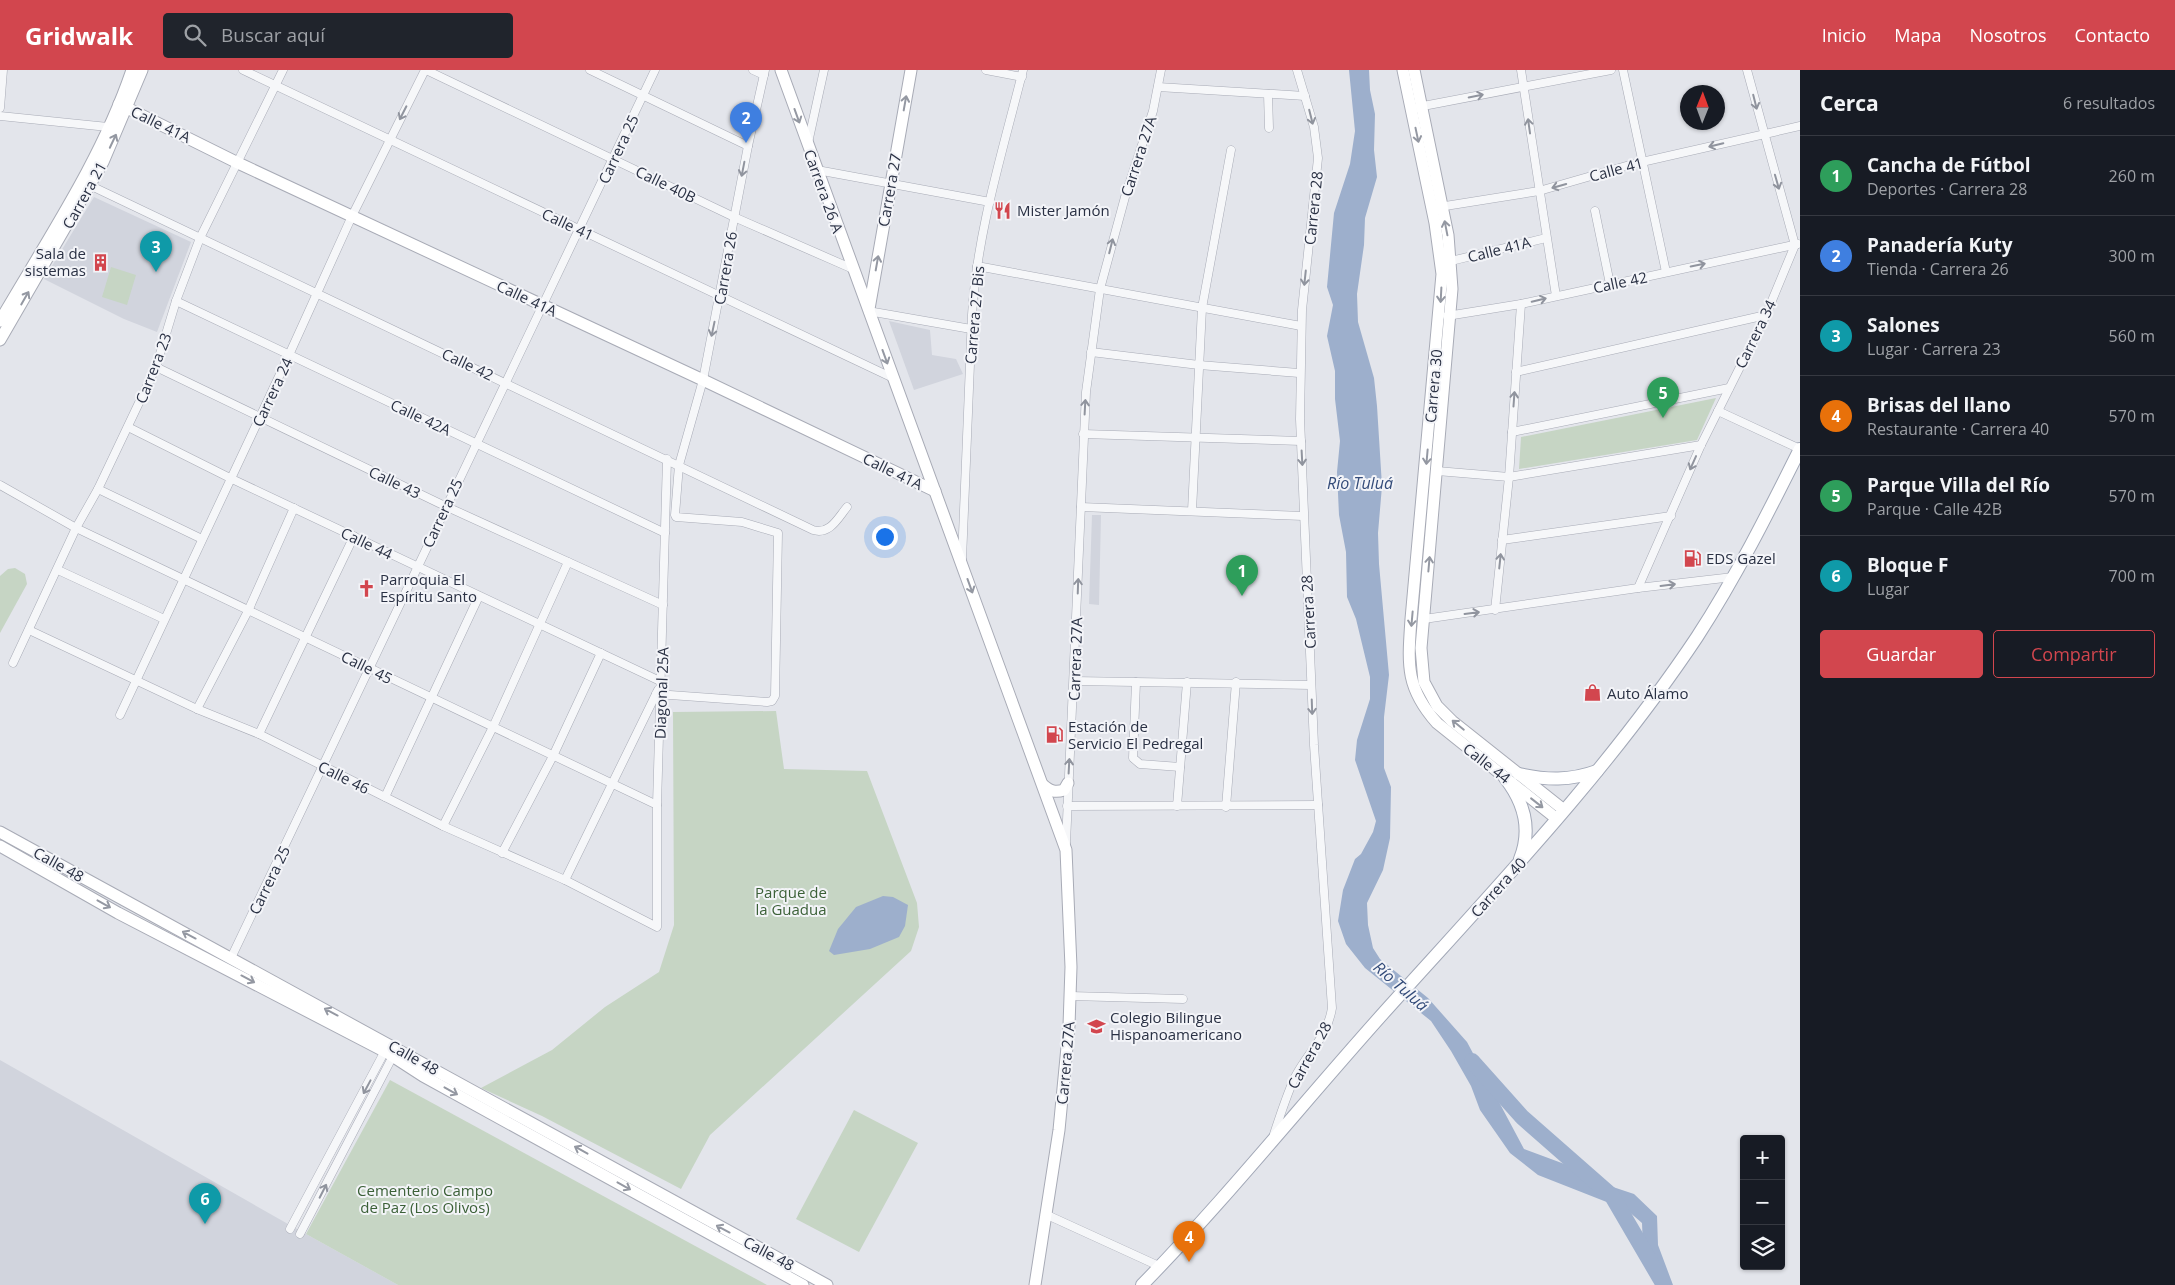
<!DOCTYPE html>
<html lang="es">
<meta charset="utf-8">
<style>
body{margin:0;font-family:"Open Sans",sans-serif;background:#20242c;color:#f1f3f6}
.controls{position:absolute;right:15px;bottom:15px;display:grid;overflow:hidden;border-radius:5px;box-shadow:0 1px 4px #0004}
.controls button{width:45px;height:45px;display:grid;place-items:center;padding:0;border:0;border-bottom:1px solid #363941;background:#171b24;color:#f1f3f6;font:25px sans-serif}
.compass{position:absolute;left:1680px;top:15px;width:45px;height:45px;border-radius:50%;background:#171b24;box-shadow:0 1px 4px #0004;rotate:1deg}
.you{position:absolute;left:884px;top:466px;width:18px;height:18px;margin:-12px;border:4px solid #fff;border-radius:50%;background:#1a73e8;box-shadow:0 0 0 8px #1a73e833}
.badge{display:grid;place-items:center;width:32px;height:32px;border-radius:50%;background:#d2464e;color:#fff;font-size:16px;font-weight:700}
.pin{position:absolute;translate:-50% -41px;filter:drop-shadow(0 1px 2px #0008)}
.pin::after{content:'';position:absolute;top:26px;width:18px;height:15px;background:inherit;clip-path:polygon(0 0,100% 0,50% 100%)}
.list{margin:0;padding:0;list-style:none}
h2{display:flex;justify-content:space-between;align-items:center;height:65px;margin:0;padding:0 20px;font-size:21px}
h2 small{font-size:16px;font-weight:400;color:#9ea1a6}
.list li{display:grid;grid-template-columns:32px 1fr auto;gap:15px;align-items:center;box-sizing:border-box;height:80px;padding:0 20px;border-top:1px solid #363941}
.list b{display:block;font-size:19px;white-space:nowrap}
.list p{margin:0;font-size:16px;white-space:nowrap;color:#9ea1a6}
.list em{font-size:16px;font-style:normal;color:#9ea1a6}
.actions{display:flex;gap:10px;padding:15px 20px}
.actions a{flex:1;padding:11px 0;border:1px solid #d2464e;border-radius:5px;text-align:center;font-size:18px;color:#d2464e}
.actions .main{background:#d2464e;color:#fff}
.icon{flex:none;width:28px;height:28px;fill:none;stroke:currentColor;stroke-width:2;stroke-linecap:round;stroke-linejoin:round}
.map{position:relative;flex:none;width:1800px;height:1215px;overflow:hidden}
header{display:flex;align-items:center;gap:30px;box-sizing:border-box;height:70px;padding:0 25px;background:#d2464e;color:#fff}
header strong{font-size:24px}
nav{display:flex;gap:28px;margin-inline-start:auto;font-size:18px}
.search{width:350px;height:45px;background:#20242c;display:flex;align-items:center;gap:12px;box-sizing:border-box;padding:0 18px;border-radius:5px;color:#9ea1a6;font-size:19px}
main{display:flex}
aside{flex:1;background:#171b24}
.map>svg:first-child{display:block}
</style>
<header>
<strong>Gridwalk</strong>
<div class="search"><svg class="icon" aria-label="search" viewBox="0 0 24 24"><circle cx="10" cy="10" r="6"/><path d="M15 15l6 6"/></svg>Buscar aquí</div>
<nav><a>Inicio</a><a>Mapa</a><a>Nosotros</a><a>Contacto</a></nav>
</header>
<main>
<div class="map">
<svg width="1800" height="1215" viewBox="0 0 1800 1215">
<rect width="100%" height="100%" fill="#e3e5eb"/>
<!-- built -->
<g fill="#d1d4dd">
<polygon points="94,127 191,172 157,262 124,249 44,209"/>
<polygon points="889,251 930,260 932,285 956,289 963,304 914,320"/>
<polygon points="1092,445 1101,445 1099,535 1089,534"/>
<polygon points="0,990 288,1154 398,1215 0,1215"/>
</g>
<!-- green -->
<g fill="#c6d5c4">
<polygon points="111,197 136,205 127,235 102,227"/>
<polygon points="1716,328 1697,370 1519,399 1521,367"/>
<polygon points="15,498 25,504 27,514 0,563 0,506 8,499"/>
<polygon points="776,641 784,699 867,701 917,833 919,857 911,881 710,1065 681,1119 542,1046 481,1018 552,980 605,937 659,902 674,855 673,642"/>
<polygon points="390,1010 767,1215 398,1215 306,1164"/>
<polygon points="854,1040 918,1073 859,1182 796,1149"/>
</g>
<!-- water -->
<g fill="#9dafcc">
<polygon points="1349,0 1369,0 1370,20 1375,44 1374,80 1377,107 1365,148 1364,175 1357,224 1358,252 1374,308 1377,336 1382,416 1378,463 1379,494 1389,605 1384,647 1384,698 1391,717 1390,768 1383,800 1367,833 1368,855 1373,878 1380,889 1428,928 1467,972 1524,1079 1586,1102 1599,1107 1610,1116 1634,1124 1657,1146 1658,1175 1673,1215 1657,1215 1643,1177 1642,1153 1627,1140 1538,1105 1510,1083 1480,1040 1471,1016 1451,981 1431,951 1365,898 1346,874 1338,851 1343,820 1355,789 1361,784 1373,762 1376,751 1355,690 1357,670 1370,629 1370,607 1356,549 1347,527 1346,482 1339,445 1337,402 1340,371 1335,329 1335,301 1327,266 1333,235 1327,217 1334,143 1350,94 1355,61"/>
<polygon points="883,826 893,827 908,835 905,856 899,867 870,879 834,885 829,881 838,859 856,837"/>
</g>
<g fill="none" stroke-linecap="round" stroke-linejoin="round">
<!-- river -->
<polyline stroke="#9dafcc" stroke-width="16" points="1472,991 1522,1047 1612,1126 1664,1215"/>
<defs>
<g id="street">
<polyline points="243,0 893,308"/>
<polyline points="426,0 734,147 853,199"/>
<polyline points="590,0 748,76"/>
<polyline points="753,0 764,5"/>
<polyline points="986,0 1022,7"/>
<polyline points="1521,0 1556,226"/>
<polyline points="1623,0 1666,202"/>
<polyline points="1158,17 1305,26"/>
<polyline points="1268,24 1269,58"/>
<polyline points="1418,37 1611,0"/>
<polyline points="0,38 3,0"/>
<polyline points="0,46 108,57"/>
<polyline points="808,73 824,0"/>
<polyline points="817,100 990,132"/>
<path d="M85,113l728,347c17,5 25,-12 34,-23"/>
<polyline points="1439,137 1539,121 1633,94 1800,56"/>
<polyline points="1595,141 1610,214"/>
<polyline points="1451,191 1546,168"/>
<polyline points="977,196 1301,256"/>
<polyline points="176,231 665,463"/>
<polyline points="868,241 971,259"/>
<polyline points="1447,246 1521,234 1798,174"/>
<polyline points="1091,282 1199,295 1299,303"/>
<polyline points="156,297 445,436 663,535"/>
<polyline points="1516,302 1766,245"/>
<polyline points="1718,341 1800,379"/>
<polyline points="128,357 232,409 662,612"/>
<polyline points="1512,362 1729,318"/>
<polyline points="1083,364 1301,371"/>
<polyline points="1437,401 1509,407 1701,375"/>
<polyline points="0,415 76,458 657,735"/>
<polyline points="98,419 202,469"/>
<polyline points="1081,437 1303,446"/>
<polyline points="1192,441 1202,238 1231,80"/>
<polyline points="1502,470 1671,446"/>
<path d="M962,489l10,-244c5,-83 31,-165 51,-245"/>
<polyline points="58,500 164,549"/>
<polyline points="1638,518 1701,375 1766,245 1795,175 1747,0"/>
<polyline points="1495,540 1509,407 1521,234"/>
<polyline points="1424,549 1638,518 1733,507"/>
<polyline points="29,560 197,639 259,664 443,756 565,810 657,857 657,735 667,389"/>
<polyline points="13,593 76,458 98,419 156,297 176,231 200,168 283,0"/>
<polyline points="1074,611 1311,615"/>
<polyline points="1136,612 1133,688 1140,694 1180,697"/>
<polyline points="656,624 767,632 772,631 775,626 778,463 742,452 676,447 675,445 679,395 703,310 748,76 765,0"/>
<polyline points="197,639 248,541 294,438"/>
<polyline points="120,645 289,285 352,146 425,0"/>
<polyline points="259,664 354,466"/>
<polyline points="385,727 479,526"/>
<polyline points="1067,736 1318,735"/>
<polyline points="1177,736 1187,612"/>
<polyline points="1226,737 1236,612"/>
<polyline points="443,756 493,657 568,492"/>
<polyline points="1066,773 1086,322 1100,219 1125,127 1153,41 1161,0"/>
<polyline points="502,783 553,686 601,583"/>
<polyline points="565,810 658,620"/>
<polyline points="231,888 655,0"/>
<polyline points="1070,926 1183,929"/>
<path d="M1274,1064c6,-18 12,-37 20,-55 13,-27 33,-40 38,-71l-18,-263 -14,-326 2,-109 16,-152 -4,-31 -17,-57"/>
<polyline points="1045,1144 1161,1197"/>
<polyline points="290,1159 387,977"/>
<polyline points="300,1164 394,984"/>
</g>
<g id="secondary">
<polyline points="781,0 1066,780 1071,897 1069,956 1059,1060 1035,1215"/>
<path d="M1403,0l32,153 7,51 -31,345c-3,45 -6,68 26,104l120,96"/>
<polyline points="1414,0 1448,165 1452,219 1421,578 1424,612 1437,636 1452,651 1564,740"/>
<polyline points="119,34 238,93 703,310 935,421"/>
<polyline points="869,239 911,0"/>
<path d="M0,251c47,-81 102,-162 132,-251"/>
<polyline points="0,270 103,92 142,0"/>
<path d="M1043,715c7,6 12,8 21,5l4,-7"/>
<polyline points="0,762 827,1215"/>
<polyline points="0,776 118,843 386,982 423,1006 803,1215"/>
</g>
<g id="primary">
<path d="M1519,704c27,6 51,7 78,-3"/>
<path d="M1505,708c19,24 27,51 15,81"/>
<path d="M1142,1215c86,-88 164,-186 246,-277 108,-120 219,-236 309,-371 39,-60 71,-124 103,-188"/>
</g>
</defs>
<!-- street casing -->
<use href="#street" stroke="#a8abb6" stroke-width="9"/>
<!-- secondary casing -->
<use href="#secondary" stroke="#a8abb6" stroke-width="13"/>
<!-- primary casing -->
<use href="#primary" stroke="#a2a8b7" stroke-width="14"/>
<!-- street -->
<use href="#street" stroke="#f6f7f9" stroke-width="8"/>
<!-- secondary -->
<use href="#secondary" stroke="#fff" stroke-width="11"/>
<!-- primary -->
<use href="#primary" stroke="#fff" stroke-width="12"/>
</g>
<!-- one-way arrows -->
<defs><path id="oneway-shaft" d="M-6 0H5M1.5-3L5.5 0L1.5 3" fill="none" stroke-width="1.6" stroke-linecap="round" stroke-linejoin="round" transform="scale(1.25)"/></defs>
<g stroke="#90949e">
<use href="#oneway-shaft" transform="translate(1476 26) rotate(-11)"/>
<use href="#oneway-shaft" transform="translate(1755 32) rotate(76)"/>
<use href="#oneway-shaft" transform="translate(403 43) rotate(117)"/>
<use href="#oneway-shaft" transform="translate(1311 47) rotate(76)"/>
<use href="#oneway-shaft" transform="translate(1529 56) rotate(-98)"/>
<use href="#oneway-shaft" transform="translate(1716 75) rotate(167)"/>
<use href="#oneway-shaft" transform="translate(743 99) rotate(101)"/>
<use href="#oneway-shaft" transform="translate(1777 112) rotate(74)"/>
<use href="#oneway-shaft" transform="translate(1559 116) rotate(164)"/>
<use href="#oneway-shaft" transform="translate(1111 176) rotate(-76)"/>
<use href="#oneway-shaft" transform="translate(1698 195) rotate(-12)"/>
<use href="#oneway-shaft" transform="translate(1305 208) rotate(96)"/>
<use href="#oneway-shaft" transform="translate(1539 230) rotate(-13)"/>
<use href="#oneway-shaft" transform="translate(713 259) rotate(102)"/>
<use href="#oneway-shaft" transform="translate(1514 329) rotate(-86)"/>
<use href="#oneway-shaft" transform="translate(1085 337) rotate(-87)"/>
<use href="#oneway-shaft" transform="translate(1302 388) rotate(87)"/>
<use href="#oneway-shaft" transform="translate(1693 393) rotate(114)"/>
<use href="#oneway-shaft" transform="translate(1500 491) rotate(-84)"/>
<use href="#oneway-shaft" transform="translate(1668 515) rotate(-7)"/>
<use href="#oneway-shaft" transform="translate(1078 516) rotate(-88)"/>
<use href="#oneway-shaft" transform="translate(1472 543) rotate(-7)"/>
<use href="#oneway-shaft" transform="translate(1312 637) rotate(88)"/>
<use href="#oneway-shaft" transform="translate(1069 696) rotate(-87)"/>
<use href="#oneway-shaft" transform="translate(367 1017) rotate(118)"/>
<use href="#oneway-shaft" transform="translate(323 1121) rotate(-63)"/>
</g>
<g stroke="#9498a2">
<use href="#oneway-shaft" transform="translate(905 33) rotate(-80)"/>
<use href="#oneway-shaft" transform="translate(797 46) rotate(70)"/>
<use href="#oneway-shaft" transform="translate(1417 65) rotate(78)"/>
<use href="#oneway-shaft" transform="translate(113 71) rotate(-65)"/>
<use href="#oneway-shaft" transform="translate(1446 158) rotate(-101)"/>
<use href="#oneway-shaft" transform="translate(877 193) rotate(-80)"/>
<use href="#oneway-shaft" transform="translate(1441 225) rotate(93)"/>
<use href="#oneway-shaft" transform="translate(25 228) rotate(-60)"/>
<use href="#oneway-shaft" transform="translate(885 287) rotate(70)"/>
<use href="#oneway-shaft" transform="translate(1427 387) rotate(95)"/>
<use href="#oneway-shaft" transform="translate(1429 494) rotate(-85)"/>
<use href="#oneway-shaft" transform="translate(970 516) rotate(70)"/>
<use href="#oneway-shaft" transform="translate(1412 549) rotate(95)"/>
<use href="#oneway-shaft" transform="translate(1458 655) rotate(-141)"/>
<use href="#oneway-shaft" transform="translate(1537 733) rotate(38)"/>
<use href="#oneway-shaft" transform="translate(104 834) rotate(29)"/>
<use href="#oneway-shaft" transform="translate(189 865) rotate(-152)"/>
<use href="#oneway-shaft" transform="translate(248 909) rotate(28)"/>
<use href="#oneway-shaft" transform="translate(331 942) rotate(-152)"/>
<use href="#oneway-shaft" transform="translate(451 1021) rotate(29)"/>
<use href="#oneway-shaft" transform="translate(581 1080) rotate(-151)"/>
<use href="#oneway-shaft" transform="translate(624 1116) rotate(29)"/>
<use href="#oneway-shaft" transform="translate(723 1159) rotate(-152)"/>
</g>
<!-- icons -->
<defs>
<symbol id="restaurant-bare" viewBox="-9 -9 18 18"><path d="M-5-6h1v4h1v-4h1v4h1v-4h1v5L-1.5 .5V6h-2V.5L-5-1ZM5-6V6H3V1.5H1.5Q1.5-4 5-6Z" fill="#d2464e" stroke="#f3f4f8" stroke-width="2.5" paint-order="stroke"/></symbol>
<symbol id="building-bare" viewBox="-9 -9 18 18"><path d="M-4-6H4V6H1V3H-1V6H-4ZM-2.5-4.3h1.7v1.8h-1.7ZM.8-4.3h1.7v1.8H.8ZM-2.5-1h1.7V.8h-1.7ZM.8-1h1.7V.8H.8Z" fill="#d2464e" stroke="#f3f4f8" stroke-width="2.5" paint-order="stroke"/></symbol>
<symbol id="fuel-bare" viewBox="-9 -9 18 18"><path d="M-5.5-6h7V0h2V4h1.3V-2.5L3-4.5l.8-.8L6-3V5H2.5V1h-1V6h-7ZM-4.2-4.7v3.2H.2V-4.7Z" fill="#d2464e" stroke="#f3f4f8" stroke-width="2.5" paint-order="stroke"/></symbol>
<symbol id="church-bare" viewBox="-9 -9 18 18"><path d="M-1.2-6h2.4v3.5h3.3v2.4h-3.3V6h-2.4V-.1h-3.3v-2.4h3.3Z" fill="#d2464e" stroke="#f3f4f8" stroke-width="2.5" paint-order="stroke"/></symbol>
<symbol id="shop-bare" viewBox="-9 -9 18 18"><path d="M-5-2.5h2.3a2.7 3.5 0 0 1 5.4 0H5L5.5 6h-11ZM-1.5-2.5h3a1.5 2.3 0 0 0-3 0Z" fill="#d2464e" stroke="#f3f4f8" stroke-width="2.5" paint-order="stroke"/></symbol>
<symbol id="school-bare" viewBox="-9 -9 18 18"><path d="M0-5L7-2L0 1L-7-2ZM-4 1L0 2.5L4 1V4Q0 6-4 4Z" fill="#d2464e" stroke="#f3f4f8" stroke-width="2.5" paint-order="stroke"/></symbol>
</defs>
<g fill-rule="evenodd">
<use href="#restaurant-bare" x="990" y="128" width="25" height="25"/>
<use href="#building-bare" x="88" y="180" width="25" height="25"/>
<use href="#fuel-bare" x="1680" y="476" width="25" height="25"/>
<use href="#church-bare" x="354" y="506" width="25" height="25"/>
<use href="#shop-bare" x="1580" y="610" width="25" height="25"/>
<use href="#fuel-bare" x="1042" y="652" width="25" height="25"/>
<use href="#school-bare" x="1084" y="944" width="25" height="25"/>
</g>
<g text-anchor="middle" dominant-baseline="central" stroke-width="4" stroke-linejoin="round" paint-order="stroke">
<!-- street labels -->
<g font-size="15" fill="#2a3144" stroke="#f3f4f8">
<text transform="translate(161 54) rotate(26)">Calle 41A</text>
<text transform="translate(618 79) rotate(-65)">Carrera 25</text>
<text transform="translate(1138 86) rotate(-72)">Carrera 27A</text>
<text transform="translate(1616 99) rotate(-15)">Calle 41</text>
<text transform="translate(666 114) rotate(26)">Calle 40B</text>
<text transform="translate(889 120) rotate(-80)">Carrera 27</text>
<text transform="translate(824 121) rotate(70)">Carrera 26 A</text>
<text transform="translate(84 125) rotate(-61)">Carrera 21</text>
<text transform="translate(1313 138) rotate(-84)">Carrera 28</text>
<text transform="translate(568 154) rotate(25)">Calle 41</text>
<text transform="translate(1499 179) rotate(-14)">Calle 41A</text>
<text transform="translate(725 198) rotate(-80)">Carrera 26</text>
<text transform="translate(1620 212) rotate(-12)">Calle 42</text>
<text transform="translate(527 228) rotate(25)">Calle 41A</text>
<text transform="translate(974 245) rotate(-85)">Carrera 27 Bis</text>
<text transform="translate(1755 264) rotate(-64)">Carrera 34</text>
<text transform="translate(468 294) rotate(25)">Calle 42</text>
<text transform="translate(153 298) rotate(-69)">Carrera 23</text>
<text transform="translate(1433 316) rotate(-85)">Carrera 30</text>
<text transform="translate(272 322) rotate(-65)">Carrera 24</text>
<text transform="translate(421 347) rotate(25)">Calle 42A</text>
<text transform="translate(893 401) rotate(26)">Calle 41A</text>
<text transform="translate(395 412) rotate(25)">Calle 43</text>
<text transform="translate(442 443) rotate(-65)">Carrera 25</text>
<text transform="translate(367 473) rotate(25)">Calle 44</text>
<text transform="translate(1308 542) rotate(-93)">Carrera 28</text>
<text transform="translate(1075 589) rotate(-88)">Carrera 27A</text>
<text transform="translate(367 597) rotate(26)">Calle 45</text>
<text transform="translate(661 623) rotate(-88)">Diagonal 25A</text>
<text transform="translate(1487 693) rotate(38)">Calle 44</text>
<text transform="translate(344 707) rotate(26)">Calle 46</text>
<text transform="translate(59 794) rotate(29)">Calle 48</text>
<text transform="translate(269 810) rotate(-64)">Carrera 25</text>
<text transform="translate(1498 817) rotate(-48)">Carrera 40</text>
<text transform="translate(1309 985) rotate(-61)">Carrera 28</text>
<text transform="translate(414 987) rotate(29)">Calle 48</text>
<text transform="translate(1065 993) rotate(-85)">Carrera 27A</text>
<text transform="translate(769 1183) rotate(28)">Calle 48</text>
</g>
<!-- poi labels -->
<g font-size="15" fill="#2a3144" stroke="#f3f4f8" text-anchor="start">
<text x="1017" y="140">Mister Jamón</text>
<text x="86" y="183" text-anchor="end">Sala de<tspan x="86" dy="17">sistemas</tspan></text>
<text x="1706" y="488">EDS Gazel</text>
<text x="380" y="509">Parroquia El<tspan x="380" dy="17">Espíritu Santo</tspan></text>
<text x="1607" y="623">Auto Álamo</text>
<text x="1068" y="656">Estación de<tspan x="1068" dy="17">Servicio El Pedregal</tspan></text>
<text x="1110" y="947">Colegio Bilingue<tspan x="1110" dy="17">Hispanoamericano</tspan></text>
</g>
<!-- park labels -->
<g font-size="15" fill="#3b6037" stroke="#f3f4f8">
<text x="791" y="822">Parque de<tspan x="791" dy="17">la Guadua</tspan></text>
<text x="425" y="1120">Cementerio Campo<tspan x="425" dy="17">de Paz (Los Olivos)</tspan></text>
</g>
<!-- water labels -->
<g font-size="16" font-style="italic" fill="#334b79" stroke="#f3f4f8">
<text x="1360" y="413">Río Tuluá</text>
<text transform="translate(1401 916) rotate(41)">Río Tuluá</text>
</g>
</g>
</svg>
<div class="controls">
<button>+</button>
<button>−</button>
<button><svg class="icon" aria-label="layers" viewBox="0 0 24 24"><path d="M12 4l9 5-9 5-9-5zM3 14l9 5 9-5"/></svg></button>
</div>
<svg class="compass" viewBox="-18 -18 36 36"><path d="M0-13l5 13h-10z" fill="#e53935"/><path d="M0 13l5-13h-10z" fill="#9ea1a6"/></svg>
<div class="you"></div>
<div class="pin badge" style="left:1242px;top:526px;background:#2e9e5b">1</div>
<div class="pin badge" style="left:746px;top:73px;background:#3f7fe0">2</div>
<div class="pin badge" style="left:156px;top:202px;background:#0f9aa8">3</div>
<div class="pin badge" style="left:1189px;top:1192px;background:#e8710a">4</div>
<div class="pin badge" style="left:1663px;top:348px;background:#2e9e5b">5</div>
<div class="pin badge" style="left:205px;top:1154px;background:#0f9aa8">6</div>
</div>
<aside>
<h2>Cerca<small>6 resultados</small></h2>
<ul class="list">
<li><span class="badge" style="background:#2e9e5b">1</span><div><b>Cancha de Fútbol</b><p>Deportes · Carrera 28</p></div><em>260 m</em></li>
<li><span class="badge" style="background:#3f7fe0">2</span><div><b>Panadería Kuty</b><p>Tienda · Carrera 26</p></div><em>300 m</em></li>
<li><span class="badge" style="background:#0f9aa8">3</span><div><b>Salones</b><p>Lugar · Carrera 23</p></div><em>560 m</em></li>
<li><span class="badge" style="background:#e8710a">4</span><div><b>Brisas del llano</b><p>Restaurante · Carrera 40</p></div><em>570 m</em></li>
<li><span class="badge" style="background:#2e9e5b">5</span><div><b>Parque Villa del Río</b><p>Parque · Calle 42B</p></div><em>570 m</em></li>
<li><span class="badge" style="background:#0f9aa8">6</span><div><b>Bloque F</b><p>Lugar</p></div><em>700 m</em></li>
</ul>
<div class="actions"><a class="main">Guardar</a><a>Compartir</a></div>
</aside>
</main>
